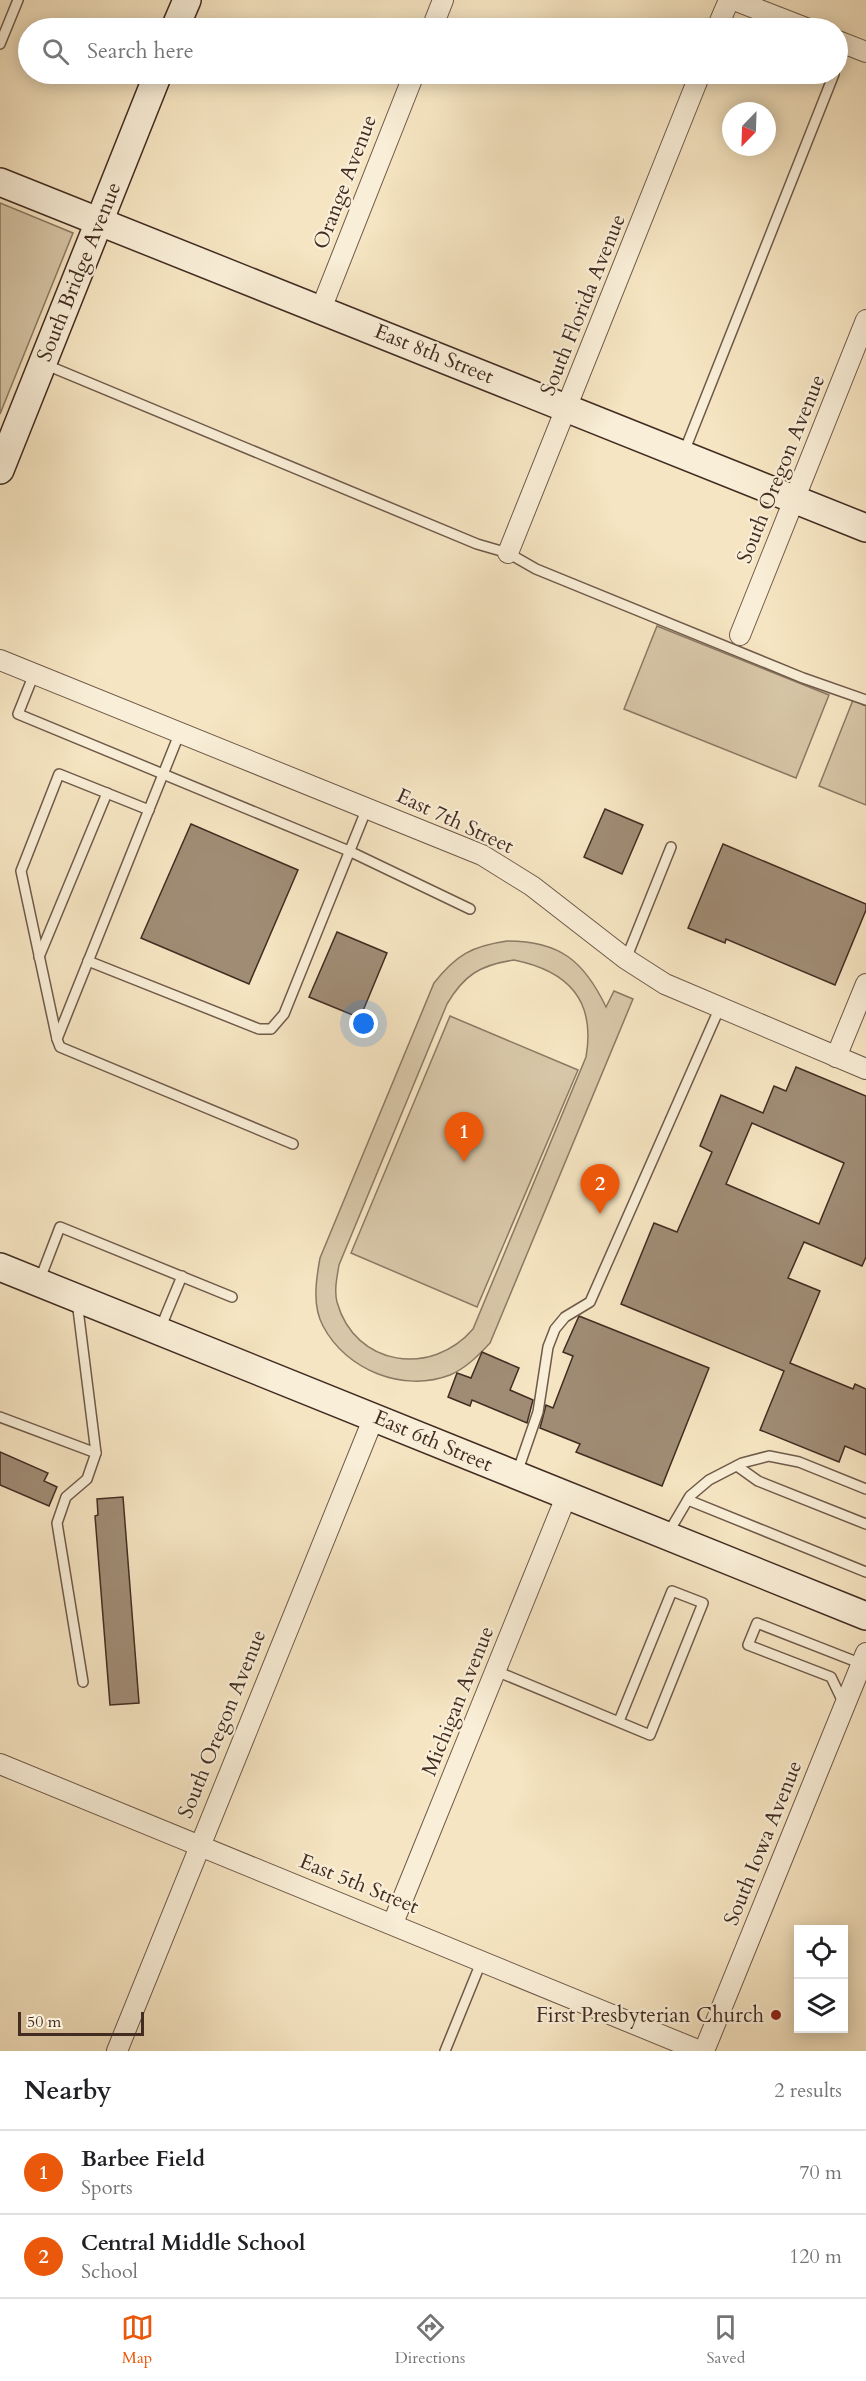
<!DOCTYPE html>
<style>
body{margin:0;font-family:Cardo,serif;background:#f6f6f6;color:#202124}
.controls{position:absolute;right:18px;bottom:18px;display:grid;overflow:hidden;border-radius:0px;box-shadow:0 3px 15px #0003}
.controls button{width:54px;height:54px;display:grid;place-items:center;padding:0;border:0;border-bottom:2px solid #e0e0e0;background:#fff;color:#202124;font:30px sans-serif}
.compass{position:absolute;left:722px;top:102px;width:54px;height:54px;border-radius:50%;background:#fff;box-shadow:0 3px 15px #0003;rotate:203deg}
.scale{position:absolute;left:18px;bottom:15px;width:126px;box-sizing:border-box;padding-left:6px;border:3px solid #422c22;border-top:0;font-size:16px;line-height:21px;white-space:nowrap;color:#422c22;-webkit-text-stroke:4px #f9eed7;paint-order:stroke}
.you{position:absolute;left:364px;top:1024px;width:21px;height:21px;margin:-15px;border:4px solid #fff;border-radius:50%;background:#1a73e8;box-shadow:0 0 0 9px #1a73e833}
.badge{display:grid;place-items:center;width:39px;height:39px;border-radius:50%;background:#ea580c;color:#fff;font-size:20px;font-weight:700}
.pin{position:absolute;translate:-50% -50px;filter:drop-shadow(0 2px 3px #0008)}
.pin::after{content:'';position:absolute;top:32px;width:21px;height:18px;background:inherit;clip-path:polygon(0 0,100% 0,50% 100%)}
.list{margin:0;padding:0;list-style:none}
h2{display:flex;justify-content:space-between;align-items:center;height:78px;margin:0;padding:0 24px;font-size:26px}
h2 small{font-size:20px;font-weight:400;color:#757577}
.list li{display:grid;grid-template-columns:39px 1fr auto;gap:18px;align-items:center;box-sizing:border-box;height:84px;padding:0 24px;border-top:2px solid #e0e0e0}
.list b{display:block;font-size:22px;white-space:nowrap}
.list p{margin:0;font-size:20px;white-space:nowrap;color:#757577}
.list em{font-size:20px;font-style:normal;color:#757577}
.icon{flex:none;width:33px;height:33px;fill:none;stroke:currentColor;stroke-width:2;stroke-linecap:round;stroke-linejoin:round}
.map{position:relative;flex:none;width:866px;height:2051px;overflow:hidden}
.search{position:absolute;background:#fff;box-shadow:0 3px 15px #0003;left:18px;right:18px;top:18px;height:66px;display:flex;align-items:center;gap:15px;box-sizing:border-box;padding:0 21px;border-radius:33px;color:#757577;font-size:22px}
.sheet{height:246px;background:#fff}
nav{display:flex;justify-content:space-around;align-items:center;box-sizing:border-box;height:84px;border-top:2px solid #e0e0e0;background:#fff;font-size:16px;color:#757577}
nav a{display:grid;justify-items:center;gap:3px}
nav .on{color:#ea580c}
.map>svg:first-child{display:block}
</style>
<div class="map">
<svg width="866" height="2051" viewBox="0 0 866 2051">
<rect width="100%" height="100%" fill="#f6e5c2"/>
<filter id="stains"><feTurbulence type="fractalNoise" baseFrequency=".00333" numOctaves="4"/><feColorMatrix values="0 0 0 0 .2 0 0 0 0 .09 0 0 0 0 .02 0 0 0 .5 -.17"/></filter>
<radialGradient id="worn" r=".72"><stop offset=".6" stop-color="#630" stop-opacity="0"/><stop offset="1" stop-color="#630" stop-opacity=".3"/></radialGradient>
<!-- green -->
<g fill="#d7c6a7" stroke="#8c7964" stroke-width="1.5" fill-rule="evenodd">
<polygon points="0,203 73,233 0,414"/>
<polygon points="657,626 829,695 796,778 624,709"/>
<polygon points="853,700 866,706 866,805 819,786"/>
<path d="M507,941c53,0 77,20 99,66l8,-16 19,8 -143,344c-12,13 -24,25 -40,32 -47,18 -104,-5 -127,-49 -11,-20 -7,-46 -3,-68l114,-275c22,-28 38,-37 73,-42zM514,960c54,11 82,40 72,97l-113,272c-41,48 -118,38 -136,-27 -3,-12 0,-25 2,-37l108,-261c17,-29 33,-39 67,-44z"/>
<polygon points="450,1016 578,1070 477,1307 351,1253"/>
</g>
<!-- building -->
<g fill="#a08c75" stroke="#422c22" stroke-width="1.5" fill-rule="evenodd">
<polygon points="605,809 643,825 622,874 584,857"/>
<polygon points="191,824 298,870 249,984 141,938"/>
<polygon points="723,844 866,904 866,910 835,985 726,939 725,943 688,928"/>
<polygon points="337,932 387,953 360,1018 309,997"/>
<path d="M796,1067l70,29v161l-4,9 -58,-24 -16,36 32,13 -30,72 63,26 2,-5 11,5v66l-21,-9 -6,16 -79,-32 24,-59 -163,-67 33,-81 23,9 35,-80 -12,-6 21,-51 42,18 11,-27 12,5zM752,1123l92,40 -25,61 -93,-40z"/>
<polygon points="579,1316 709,1368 662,1486 576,1452 580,1444 540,1428 546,1405 553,1408 573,1356 563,1352"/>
<polygon points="482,1352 519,1368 510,1390 533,1400 527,1423 472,1400 470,1406 448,1397 457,1373 471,1378"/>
<polygon points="0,1452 48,1473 44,1481 57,1487 49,1506 0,1485"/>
<polygon points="123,1497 139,1703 110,1705 95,1516 98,1515 97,1499"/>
</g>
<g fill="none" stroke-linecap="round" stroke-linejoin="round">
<defs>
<g id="lane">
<polyline points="0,44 18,0"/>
<polyline points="838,65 846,44"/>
<polyline points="44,364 477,544 508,553 536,569 803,678 866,700"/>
<polyline points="684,452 834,74"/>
<polyline points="34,674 18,714 349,851 470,909"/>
<polyline points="180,732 57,1039 60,1047 293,1144"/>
<polyline points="39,957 107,793"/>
<polyline points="626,959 671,847"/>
<polyline points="88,961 259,1029 271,1029 284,1014 367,808"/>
<polyline points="57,1039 21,871 59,774 149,810"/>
<polyline points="40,1279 60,1227 232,1297"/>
<polyline points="77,1301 96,1453 87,1479 66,1497 57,1523 83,1682"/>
<polyline points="160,1329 182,1276"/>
<polyline points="0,1417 96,1453"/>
<polyline points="737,1466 758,1481 866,1524"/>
<polyline points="517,1473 538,1412 548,1347 555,1329 565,1317 590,1302 720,1007"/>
<polyline points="688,1500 866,1572"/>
<polyline points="667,1535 690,1496 709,1480 742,1463 769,1456 799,1462 866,1489"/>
<polyline points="496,1671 650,1735 703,1603 672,1591 619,1721"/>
<polyline points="843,1702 831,1677 748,1645 757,1623 862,1664"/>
<polyline points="445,2051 482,1960"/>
</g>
<g id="street">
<polyline points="734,0 806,28"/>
<polyline points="432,28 443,0"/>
<polyline points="717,28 729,0"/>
<polyline points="838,41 866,52"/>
<polyline points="321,309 414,74"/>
<polyline points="508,553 700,74"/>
<polyline points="740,635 866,320"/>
<polyline points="0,660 482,855 532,886 626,959 665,984 866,1069"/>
<polyline points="836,1057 866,984"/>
<polyline points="0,1764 700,2051"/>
<polyline points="393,1923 566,1497"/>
<polyline points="117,2051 374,1417"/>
<polyline points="704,2051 866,1653"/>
</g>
<g id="secondary">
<polyline points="175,28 187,0"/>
<polyline points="0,182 866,528"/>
<polyline points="0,470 158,74"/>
<polyline points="0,1267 866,1616"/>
</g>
</defs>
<!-- lane casing -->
<use href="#lane" stroke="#6f5a4a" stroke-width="12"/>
<!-- street casing -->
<use href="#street" stroke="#6f5a4a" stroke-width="22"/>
<!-- secondary casing -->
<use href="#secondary" stroke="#422c22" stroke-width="30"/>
<!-- lane -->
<use href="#lane" stroke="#f9eed7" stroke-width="9"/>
<!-- street -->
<use href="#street" stroke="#f9eed7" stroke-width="20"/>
<!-- secondary -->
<use href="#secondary" stroke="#f9eed7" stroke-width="27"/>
</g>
<!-- markers -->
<circle fill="#8f2418" stroke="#f9eed7" stroke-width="2" cx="776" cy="2015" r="6"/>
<g text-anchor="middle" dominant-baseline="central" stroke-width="4.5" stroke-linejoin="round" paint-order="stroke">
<!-- street labels -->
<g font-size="21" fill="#422c22" stroke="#f9eed7">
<text transform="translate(345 182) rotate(-69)">Orange Avenue</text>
<text transform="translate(79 272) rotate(-68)">South Bridge Avenue</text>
<text transform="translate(583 305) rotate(-68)">South Florida Avenue</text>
<text transform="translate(434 354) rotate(22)">East 8th Street</text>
<text transform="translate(781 469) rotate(-68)">South Oregon Avenue</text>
<text transform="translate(455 821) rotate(25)">East 7th Street</text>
<text transform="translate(433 1441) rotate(23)">East 6th Street</text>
<text transform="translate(458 1701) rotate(-68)">Michigan Avenue</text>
<text transform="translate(222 1724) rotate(-68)">South Oregon Avenue</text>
<text transform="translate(763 1843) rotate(-68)">South Iowa Avenue</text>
<text transform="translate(359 1884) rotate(22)">East 5th Street</text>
</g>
<!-- poi labels -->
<g font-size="21" fill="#422c22" stroke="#f9eed7" text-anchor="end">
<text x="764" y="2015">First Presbyterian Church</text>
</g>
</g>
<rect width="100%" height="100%" filter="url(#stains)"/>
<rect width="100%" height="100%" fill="url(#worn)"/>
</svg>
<div class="controls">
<button><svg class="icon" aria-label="locate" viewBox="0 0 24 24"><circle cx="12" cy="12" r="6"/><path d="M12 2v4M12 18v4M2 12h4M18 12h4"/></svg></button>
<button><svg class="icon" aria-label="layers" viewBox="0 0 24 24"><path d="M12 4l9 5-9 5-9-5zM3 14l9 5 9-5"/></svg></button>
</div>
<svg class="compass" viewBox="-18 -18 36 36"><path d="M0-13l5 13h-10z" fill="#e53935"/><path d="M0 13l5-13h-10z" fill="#757577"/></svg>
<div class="scale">50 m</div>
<div class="you"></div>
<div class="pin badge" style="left:464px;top:1162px">1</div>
<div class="pin badge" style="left:600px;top:1214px">2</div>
<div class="search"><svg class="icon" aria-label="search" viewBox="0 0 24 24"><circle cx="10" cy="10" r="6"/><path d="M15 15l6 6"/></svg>Search here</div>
</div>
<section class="sheet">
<h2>Nearby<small>2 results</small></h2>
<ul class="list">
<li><span class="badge">1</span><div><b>Barbee Field</b><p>Sports</p></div><em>70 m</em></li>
<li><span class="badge">2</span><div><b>Central Middle School</b><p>School</p></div><em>120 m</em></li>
</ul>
</section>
<nav>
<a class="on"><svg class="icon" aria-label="map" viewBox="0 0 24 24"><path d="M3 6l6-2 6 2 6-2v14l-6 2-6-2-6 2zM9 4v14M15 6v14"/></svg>Map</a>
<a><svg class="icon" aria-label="directions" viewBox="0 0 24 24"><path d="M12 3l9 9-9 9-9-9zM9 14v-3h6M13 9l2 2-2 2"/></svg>Directions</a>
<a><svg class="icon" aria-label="saved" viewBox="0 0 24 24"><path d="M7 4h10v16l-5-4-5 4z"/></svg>Saved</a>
</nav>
